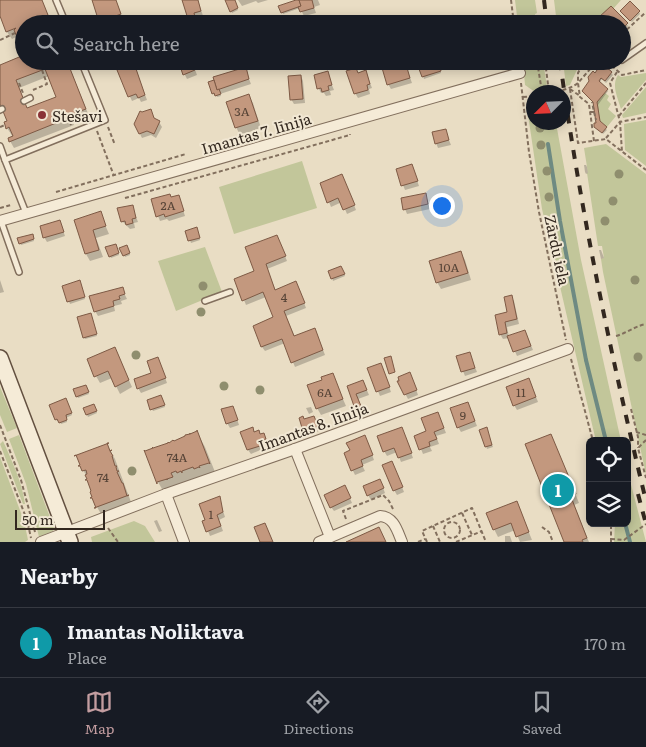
<!DOCTYPE html>
<meta charset="utf-8">
<style>
body{margin:0;font-family:Literata,serif;background:#20242c;color:#f1f3f6}
.controls{position:absolute;right:15px;bottom:15px;display:grid;overflow:hidden;border-radius:8px;box-shadow:0 2px 12px #0003}
.controls button{width:45px;height:45px;display:grid;place-items:center;padding:0;border:0;border-bottom:1px solid #363941;background:#171b24;color:#f1f3f6;font:25px sans-serif}
.compass{position:absolute;left:526px;top:85px;width:45px;height:45px;border-radius:50%;background:#171b24;box-shadow:0 2px 12px #0003;rotate:246deg}
.scale{position:absolute;left:15px;bottom:12px;width:90px;box-sizing:border-box;padding-left:5px;border:2px solid #33281f;border-top:0;font-size:14px;line-height:18px;white-space:nowrap;color:#33281f;-webkit-text-stroke:4px #f1e7d3;paint-order:stroke}
.you{position:absolute;left:441px;top:205px;width:18px;height:18px;margin:-12px;border:4px solid #fff;border-radius:50%;background:#1a73e8;box-shadow:0 0 0 8px #1a73e833}
.badge{display:grid;place-items:center;width:32px;height:32px;border-radius:50%;background:#c39da0;color:#fff;font-size:16px;font-weight:700}
.pin{position:absolute;translate:-50% -50%;border:2px solid #fff;box-shadow:0 1px 5px #0006}
.list{margin:0;padding:0;list-style:none}
h2{display:flex;justify-content:space-between;align-items:center;height:65px;margin:0;padding:0 20px;font-size:21px}
h2 small{font-size:16px;font-weight:400;color:#9ea1a6}
.list li{display:grid;grid-template-columns:32px 1fr auto;gap:15px;align-items:center;box-sizing:border-box;height:70px;padding:0 20px;border-top:1px solid #363941}
.list b{display:block;font-size:19px;white-space:nowrap}
.list p{margin:0;font-size:16px;white-space:nowrap;color:#9ea1a6}
.list em{font-size:16px;font-style:normal;color:#9ea1a6}
.icon{flex:none;width:28px;height:28px;fill:none;stroke:currentColor;stroke-width:2;stroke-linecap:round;stroke-linejoin:round}
.map{position:relative;flex:none;width:646px;height:542px;overflow:hidden}
.search{position:absolute;background:#171b24;box-shadow:0 2px 12px #0003;left:15px;right:15px;top:15px;height:55px;display:flex;align-items:center;gap:12px;box-sizing:border-box;padding:0 18px;border-radius:28px;color:#9ea1a6;font-size:19px}
.sheet{height:135px;background:#171b24}
nav{display:flex;justify-content:space-around;align-items:center;box-sizing:border-box;height:70px;border-top:1px solid #363941;background:#171b24;font-size:14px;color:#9ea1a6}
nav a{display:grid;justify-items:center;gap:2px}
nav .on{color:#c39da0}
.map>svg:first-child{display:block}
</style>
<div class="map">
<svg width="646" height="542" viewBox="0 0 646 542">
<rect width="100%" height="100%" fill="#e9ddc4"/>
<!-- green -->
<g fill="#c2c69a">
<polygon points="515,0 535,0 537,13 535,14 536,24 518,24"/>
<polygon points="554,0 621,0 613,9 611,6 601,16 594,18 594,24 557,24"/>
<polygon points="523,61 543,61 547,87 539,89 539,92 535,92 525,85"/>
<polygon points="563,61 581,61 570,85 566,86"/>
<path d="M646,73v7l-25,29c-3,-11 -10,-24 -3,-34l3,2z"/>
<polygon points="646,87 646,113 623,118 622,115"/>
<polygon points="605,93 609,96 607,100 611,104 608,109 616,116 607,127 600,121 597,102"/>
<polygon points="533,98 534,122 556,123 581,260 621,441 596,441 591,420 542,209 527,108 528,99"/>
<polygon points="646,120 646,166 625,150 624,124"/>
<polygon points="606,144 646,174 646,475 603,272 601,259 604,258 602,246 598,246 587,173 588,173 584,148"/>
<polygon points="302,161 317,208 234,234 219,187"/>
<polygon points="205,247 222,292 176,311 158,261"/>
<polygon points="0,387 17,428 7,432 0,415"/>
<polygon points="19,435 54,528 53,531 39,537 26,484 9,439"/>
<path d="M3,441c9,20 19,41 22,63h-2l-23,-60z"/>
<polygon points="0,457 24,521 28,540 25,542 0,542"/>
<polygon points="627,469 646,542 614,542 615,523 627,523"/>
<polygon points="134,521 145,526 155,542 92,542 91,537"/>
</g>
<!-- shadow -->
<g fill="#0003" fill-rule="evenodd">
<polygon points="0,0 42,0 51,23 24,24 24,43 22,43 18,36 12,39 7,32 0,13"/>
<polygon points="95,0 116,0 123,19 109,24 101,24"/>
<polygon points="184,0 198,0 203,16 196,18 197,21 192,23"/>
<polygon points="229,0 234,0 238,10 232,13 227,1"/>
<polygon points="238,0 268,0 258,3 256,1 242,6"/>
<path d="M300,0h18l2,5 -6,2 2,6 -12,3 -4,-8 -17,6 -3,-7zM298,1h3l3,10 -2,1z"/>
<polygon points="611,8 628,26 622,32 622,24"/>
<polygon points="639,12 640,14 632,22 623,13"/>
<path d="M24,61h43l22,55 -16,7 1,2 -60,23 -4,-7 3,-4 -6,-9 1,-7 -8,-20v-35zM49,76l8,22 -30,11 -8,-21z"/>
<polygon points="178,61 209,61 209,63 194,67 197,75 187,79"/>
<polygon points="334,61 348,61 349,66 338,70"/>
<polygon points="360,61 371,61 372,65 362,67"/>
<polygon points="404,61 412,83 391,89 388,84"/>
<polygon points="418,61 437,61 441,73 424,79"/>
<polygon points="134,64 147,100 141,102 139,98 132,101 118,71"/>
<polygon points="604,67 613,75 606,83 602,79 599,83 608,91 598,105 600,123 607,130 603,134 596,126 593,100 595,75"/>
<polygon points="245,69 251,84 220,94 221,96 217,97 216,95 214,95 213,93"/>
<polygon points="366,72 372,88 369,89 370,94 358,98 355,93 358,74"/>
<polygon points="327,73 334,90 330,91 331,95 326,96 324,93 321,93 319,89 315,76"/>
<polygon points="301,76 303,81 305,103 294,104 291,99"/>
<polygon points="249,96 253,103 261,128 240,135 236,127"/>
<polygon points="154,119 159,122 162,127 156,138 151,135 142,138 135,124"/>
<polygon points="445,130 451,145 438,148 436,143"/>
<polygon points="584,165 586,165 587,167 588,173 586,174 585,172"/>
<polygon points="412,166 419,186 405,190 397,170"/>
<polygon points="344,180 356,210 347,214 342,202 331,207 329,202"/>
<polygon points="425,194 430,209 407,214 405,209"/>
<polygon points="179,197 185,216 169,221 167,219 160,221 158,216 171,199"/>
<polygon points="132,206 138,222 134,223 135,228 130,229 122,221"/>
<polygon points="100,213 109,234 96,238 103,257 90,261 86,254 76,220"/>
<polygon points="60,222 65,236 47,242 44,237"/>
<polygon points="197,231 200,240 191,243 187,232"/>
<polygon points="33,237 34,241 21,245 20,243"/>
<polygon points="279,241 287,261 267,269 276,291 298,287 306,308 286,316 295,337 317,334 325,355 295,367 285,343 265,351 262,347 254,326 275,318 266,297 246,305 244,300 256,271"/>
<polygon points="117,247 119,255 111,258 110,256"/>
<polygon points="121,248 127,248 130,255 125,257"/>
<polygon points="599,250 601,250 604,258 601,259"/>
<polygon points="461,253 465,260 471,280 441,289 437,282"/>
<polygon points="341,267 345,276 333,281 330,272"/>
<polygon points="0,280 4,292 0,293"/>
<polygon points="80,283 85,299 70,304 63,286"/>
<polygon points="122,289 127,299 121,301 122,304 114,306 115,311 98,316 95,311"/>
<polygon points="511,297 514,301 519,324 507,327 509,337 525,331 533,350 517,356 509,338 503,339 500,334 496,316 509,313"/>
<polygon points="91,316 97,336 85,339 84,337"/>
<polygon points="115,349 132,387 120,394 112,378 100,383 96,376"/>
<polygon points="469,353 477,372 465,376 457,357"/>
<polygon points="160,363 167,383 141,393 138,388 153,374"/>
<polygon points="369,369 383,370 391,392 380,396"/>
<polygon points="332,374 346,406 321,415 317,408 324,381"/>
<polygon points="412,378 418,395 408,399 399,382"/>
<polygon points="363,381 369,395 358,399 363,411 359,413 348,387"/>
<polygon points="531,384 538,402 517,410 514,405"/>
<polygon points="85,386 89,394 78,398 77,396"/>
<polygon points="162,398 165,407 153,411 152,409"/>
<polygon points="66,401 72,415 66,418 67,422 61,424 59,420 57,421 56,419"/>
<polygon points="468,403 477,426 461,432 458,427"/>
<polygon points="94,407 97,413 88,417 84,409"/>
<polygon points="233,407 239,425 230,428 227,423"/>
<polygon points="311,407 313,412 309,414 306,408"/>
<polygon points="440,418 446,433 436,436 439,444 430,447 432,451 423,454 421,449 427,432"/>
<polygon points="300,419 316,422 319,431 307,435"/>
<polygon points="252,429 255,433 260,436 264,434 268,444 264,445 265,448 251,454 248,450"/>
<polygon points="481,430 487,431 493,447 487,449"/>
<polygon points="197,433 205,447 217,477 166,496 158,482 147,452"/>
<polygon points="404,433 413,458 401,462 397,452 387,456 384,451"/>
<polygon points="551,435 579,503 574,505 589,542 565,542"/>
<polygon points="367,441 374,460 362,465 365,471 355,475 345,454"/>
<polygon points="107,445 115,459 134,510 105,521 97,507 89,480 83,470"/>
<polygon points="394,467 404,492 397,495 394,490"/>
<polygon points="382,485 385,493 371,500 368,495"/>
<polygon points="347,492 352,503 334,511 331,507"/>
<polygon points="219,498 225,517 219,520 223,531 210,536 208,531 207,520"/>
<polygon points="520,510 532,540 520,542 515,530 498,537 494,529"/>
<polygon points="157,520 162,531 159,532 154,521"/>
<polygon points="505,536 510,536 512,542 505,542"/>
</g>
<g fill="none" stroke-linecap="round" stroke-linejoin="round">
<!-- stream -->
<g stroke="#6e8a82" stroke-width="4">
<polyline points="548,144 560,221 586,360"/>
<polyline points="586,360 606,441"/>
<polyline points="625,523 630,542"/>
</g>
</g>
<!-- building -->
<g fill="#c3987e" stroke="#7e5a45" fill-rule="evenodd">
<polygon points="0,0 42,0 48,15 38,19 40,24 24,24 24,47 19,36 17,37 14,30 16,28 6,32 0,16"/>
<polygon points="92,0 116,0 121,14 99,22"/>
<polygon points="182,0 198,0 201,11 194,13 195,17 188,19"/>
<polygon points="225,0 235,0 238,8 230,12"/>
<polygon points="296,0 299,0 301,6 281,13 278,6"/>
<polygon points="299,0 312,0 314,8 300,12 298,7 301,6"/>
<polygon points="630,1 640,11 630,21 620,11"/>
<polygon points="611,6 628,23 622,29 622,24 601,24 598,18"/>
<path d="M24,55v6h43l19,48 -16,6 1,2 -62,25 -1,-4 5,-2 -4,-9 -3,2 -1,-4 -1,-3 3,-1 -7,-17v-39zM45,69l11,28 -29,11 -11,-28z"/>
<polygon points="176,61 196,61 193,63 195,70 183,75 179,63 177,64"/>
<polygon points="380,61 405,61 410,78 387,85"/>
<polygon points="416,61 438,61 441,71 422,77"/>
<polygon points="134,63 145,95 138,98 136,94 128,97 117,70"/>
<polygon points="604,65 612,72 605,81 601,78 599,81 608,89 597,102 600,121 607,127 602,133 594,127 594,123 596,123 593,102 582,91 589,81 588,77 593,71 595,73 599,67 601,69"/>
<polygon points="246,67 249,79 217,90 213,77"/>
<polygon points="356,68 358,73 366,70 370,84 367,85 368,90 354,94 346,71"/>
<polygon points="328,71 332,85 328,86 329,90 322,92 321,88 317,89 314,75"/>
<polygon points="301,75 303,99 290,100 288,76"/>
<polygon points="214,80 217,90 219,89 221,94 215,96 214,93 212,94 208,82"/>
<polygon points="249,94 258,121 235,128 226,102"/>
<polygon points="151,109 154,118 160,121 154,134 147,131 139,134 134,124 140,111 142,112"/>
<polygon points="446,129 449,140 435,144 432,132"/>
<polygon points="412,164 418,181 401,186 396,169"/>
<polygon points="342,174 355,205 343,210 338,198 327,203 320,183"/>
<polygon points="426,193 428,204 403,210 401,198"/>
<polygon points="170,194 171,197 179,195 184,211 165,217 164,214 156,217 151,199"/>
<polygon points="133,205 136,218 132,219 133,223 126,225 125,221 121,222 117,208"/>
<polygon points="101,211 106,226 93,230 99,250 85,254 74,220"/>
<polygon points="60,220 64,232 43,238 40,226"/>
<polygon points="197,227 200,238 188,241 185,231"/>
<polygon points="33,234 34,239 19,244 17,238"/>
<polygon points="277,235 286,256 266,264 275,290 296,281 305,303 284,311 294,336 315,328 323,350 291,363 282,339 261,347 253,326 273,317 263,292 242,301 234,279 254,271 245,247"/>
<polygon points="116,244 119,253 109,257 105,247"/>
<polygon points="127,245 130,253 123,256 119,248"/>
<polygon points="461,251 468,273 436,283 429,261"/>
<polygon points="341,266 345,274 331,279 328,271"/>
<polygon points="80,280 85,297 67,302 62,286"/>
<polygon points="123,287 125,294 119,296 120,299 113,301 114,306 94,312 89,296"/>
<polygon points="512,295 517,319 505,322 507,333 499,335 495,315 507,312 504,297"/>
<polygon points="91,313 97,334 83,338 77,317"/>
<polygon points="525,330 531,346 513,352 507,336"/>
<polygon points="115,347 129,380 115,387 108,371 94,377 87,359"/>
<polygon points="470,352 475,368 461,372 456,356"/>
<polygon points="391,356 395,372 389,374 384,358"/>
<polygon points="158,357 166,378 137,389 134,379 151,373 147,361"/>
<polygon points="381,363 390,387 376,392 367,368"/>
<polygon points="410,372 417,390 404,395 397,381 399,381 398,377"/>
<polygon points="333,373 343,399 316,409 307,385 322,380 321,377"/>
<polygon points="529,378 536,397 513,406 506,387"/>
<polygon points="363,380 367,390 356,394 361,406 355,409 347,386"/>
<polygon points="86,385 89,392 76,397 73,389"/>
<polygon points="161,395 165,405 150,410 147,400"/>
<polygon points="66,398 72,413 66,415 67,420 59,423 57,419 55,420 49,405"/>
<polygon points="468,402 475,421 457,428 450,408"/>
<polygon points="94,404 97,411 86,415 83,408"/>
<polygon points="233,406 238,420 226,424 221,409"/>
<polygon points="438,412 444,428 434,432 437,439 429,442 430,446 419,450 414,436 426,431 421,418"/>
<polygon points="303,416 304,419 314,416 318,426 303,431 299,418"/>
<polygon points="253,427 254,432 259,430 260,434 264,433 266,439 262,440 263,443 260,446 247,450 240,432"/>
<polygon points="402,427 412,453 398,458 394,448 383,452 377,436"/>
<polygon points="487,427 492,445 485,447 479,430"/>
<polygon points="197,430 210,464 209,463 199,466 200,468 199,467 194,469 193,467 182,471 182,473 181,471 177,473 176,471 171,473 173,477 167,479 167,480 167,479 157,482 157,484 144,450 145,451 153,448 152,447 153,448 168,443 168,442 169,443 173,440 174,441 185,436 185,435 190,434 190,433 190,434 197,431"/>
<polygon points="551,434 576,494 571,497 587,538 582,540 583,542 564,542 525,444"/>
<polygon points="365,435 373,455 361,460 363,466 351,471 344,453 350,450 346,443"/>
<polygon points="107,443 110,451 112,450 110,451 113,456 112,456 115,466 117,466 116,467 117,471 119,471 117,472 122,483 123,483 127,496 129,495 94,508 96,508 92,498 90,498 92,497 90,492 91,491 87,480 85,480 87,479 85,475 87,474 86,470 82,471 80,466 78,466 80,465 76,455 74,456 109,443"/>
<polygon points="392,461 403,487 393,491 382,465"/>
<polygon points="380,479 384,488 367,496 363,486"/>
<polygon points="345,485 351,498 330,508 324,495"/>
<polygon points="220,496 223,512 217,515 221,526 206,532 202,521 205,520 199,504"/>
<polygon points="517,501 529,532 516,537 511,523 493,530 486,513"/>
<polygon points="265,523 273,542 260,542 254,527"/>
<polygon points="379,527 386,542 346,542"/>
</g>
<g fill="none" stroke-linecap="round" stroke-linejoin="round">
<defs>
<g id="lane">
<polyline points="56,0 66,24"/>
<polyline points="622,60 646,43"/>
<polyline points="24,101 30,98"/>
<polyline points="0,110 2,109"/>
<polyline points="0,146 5,160"/>
<polyline points="26,213 5,160 105,120 81,61"/>
<polyline points="1,221 19,272"/>
<polyline points="205,301 230,292"/>
</g>
<g id="street">
<polyline points="0,221 520,73"/>
<polyline points="295,449 330,537"/>
<polyline points="166,494 184,542"/>
<polyline points="41,542 166,494 295,449 568,349"/>
<path d="M319,542l61,-26c14,1 17,14 22,26"/>
</g>
<polyline id="secondary" points="0,358 70,542"/>
</defs>
<!-- lane casing -->
<use href="#lane" stroke="#826f5d" stroke-width="8"/>
<!-- street casing -->
<use href="#street" stroke="#826f5d" stroke-width="12"/>
<!-- secondary casing -->
<use href="#secondary" stroke="#635040" stroke-width="18"/>
<!-- path -->
<g stroke="#826f5d" stroke-width="2" stroke-dasharray="4 2.5" stroke-linecap="butt">
<polyline points="511,0 514,24"/>
<polyline points="622,34 646,12"/>
<polyline points="0,40 15,33"/>
<path d="M537,61l5,31c13,0 25,-1 36,-9v-10l6,-12"/>
<polyline points="545,61 549,92"/>
<polyline points="607,61 622,75 646,70"/>
<polyline points="617,72 610,83 620,122 622,152"/>
<polyline points="19,83 23,93"/>
<polyline points="521,83 529,152 539,212 566,340"/>
<polyline points="570,89 578,143 606,139 646,170"/>
<polyline points="570,89 580,96"/>
<polyline points="33,90 47,84 42,70"/>
<polyline points="523,97 534,96"/>
<polyline points="590,112 594,112 592,102"/>
<polyline points="594,112 596,120"/>
<polyline points="619,116 646,83"/>
<polyline points="68,118 71,125"/>
<polyline points="0,127 5,125"/>
<polyline points="108,127 115,145"/>
<polyline points="97,131 114,176"/>
<polyline points="606,138 620,122 646,117"/>
<polyline points="594,141 589,104 580,97 578,83 597,61"/>
<polyline points="56,192 186,154"/>
<polyline points="125,198 350,135 350,134"/>
<polyline points="0,208 11,205"/>
<path d="M616,336c11,-3 19,-10 30,-12"/>
<polyline points="571,359 593,441"/>
<polyline points="631,409 638,437 638,448"/>
<polyline points="0,425 21,480 35,532"/>
<polyline points="636,432 646,435"/>
<polyline points="646,440 638,448 646,478"/>
<polyline points="0,451 27,520 31,538"/>
<polyline points="462,513 472,535"/>
<polyline points="346,519 343,511 383,495 389,501 393,509"/>
<circle cx="452" cy="530" r="8"/>
<polyline points="433,526 440,542"/>
<polyline points="542,527 549,532 553,542"/>
<polyline points="108,528 118,542"/>
<polyline points="611,539 624,540 646,524"/>
<polyline points="418,542 425,539"/>
<polyline points="427,542 422,531 472,508 486,542"/>
<polyline points="456,542 482,531"/>
<polyline points="611,542 611,523"/>
</g>
<!-- lane -->
<use href="#lane" stroke="#f5ebd7" stroke-width="5"/>
<!-- street -->
<use href="#street" stroke="#f5ebd7" stroke-width="10"/>
<!-- secondary -->
<use href="#secondary" stroke="#f5ebd7" stroke-width="15"/>
<!-- rail -->
<g stroke="#33281f" stroke-width="4" stroke-dasharray="9 9" stroke-linecap="butt">
<polyline points="544,0 547,24"/>
<path d="M560,61c20,148 51,295 86,440"/>
<polyline points="638,494 646,524"/>
</g>
</g>
<!-- trees -->
<g fill="#8f8e6e">
<circle cx="540" cy="128" r="4.5"/>
<circle cx="541" cy="145" r="4.5"/>
<circle cx="547" cy="171" r="4.5"/>
<circle cx="619" cy="174" r="4.5"/>
<circle cx="549" cy="197" r="4.5"/>
<circle cx="613" cy="201" r="4.5"/>
<circle cx="605" cy="221" r="4.5"/>
<circle cx="635" cy="280" r="4.5"/>
<circle cx="203" cy="286" r="4.5"/>
<circle cx="201" cy="312" r="4.5"/>
<circle cx="136" cy="355" r="4.5"/>
<circle cx="638" cy="357" r="4.5"/>
<circle cx="224" cy="386" r="4.5"/>
<circle cx="260" cy="390" r="4.5"/>
<circle cx="132" cy="471" r="4.5"/>
</g>
<!-- markers -->
<circle fill="#8a3337" stroke="#f1e7d3" stroke-width="2" cx="42" cy="115" r="5"/>
<g text-anchor="middle" dominant-baseline="central" stroke-width="4" stroke-linejoin="round" paint-order="stroke">
<!-- number labels -->
<g font-size="12" fill="#574437">
<text x="242" y="111">3A</text>
<text x="168" y="205">2A</text>
<text x="449" y="267">10A</text>
<text x="284" y="297">4</text>
<text x="325" y="392">6A</text>
<text x="521" y="392">11</text>
<text x="463" y="415">9</text>
<text x="177" y="457">74A</text>
<text x="103" y="477">74</text>
<text x="211" y="514">1</text>
</g>
<!-- poi labels -->
<g font-size="15" fill="#33281f" stroke="#f1e7d3" text-anchor="start">
<text x="52" y="115">Stešavi</text>
</g>
<!-- street labels -->
<g font-size="15" fill="#33281f" stroke="#f1e7d3">
<text transform="translate(256 133) rotate(-16)">Imantas 7. līnija</text>
<text transform="translate(558 250) rotate(78)">Zārdu iela</text>
<text transform="translate(313 426) rotate(-20)">Imantas 8. līnija</text>
</g>
</g>
</svg>
<div class="controls">
<button><svg class="icon" aria-label="locate" viewBox="0 0 24 24"><circle cx="12" cy="12" r="6"/><path d="M12 2v4M12 18v4M2 12h4M18 12h4"/></svg></button>
<button><svg class="icon" aria-label="layers" viewBox="0 0 24 24"><path d="M12 4l9 5-9 5-9-5zM3 14l9 5 9-5"/></svg></button>
</div>
<svg class="compass" viewBox="-18 -18 36 36"><path d="M0-13l5 13h-10z" fill="#e53935"/><path d="M0 13l5-13h-10z" fill="#9ea1a6"/></svg>
<div class="scale">50 m</div>
<div class="you"></div>
<div class="pin badge" style="left:558px;top:490px;background:#0f9aa8">1</div>
<div class="search"><svg class="icon" aria-label="search" viewBox="0 0 24 24"><circle cx="10" cy="10" r="6"/><path d="M15 15l6 6"/></svg>Search here</div>
</div>
<section class="sheet">
<h2>Nearby<small></small></h2>
<ul class="list">
<li><span class="badge" style="background:#0f9aa8">1</span><div><b>Imantas Noliktava</b><p>Place</p></div><em>170 m</em></li>
</ul>
</section>
<nav>
<a class="on"><svg class="icon" aria-label="map" viewBox="0 0 24 24"><path d="M3 6l6-2 6 2 6-2v14l-6 2-6-2-6 2zM9 4v14M15 6v14"/></svg>Map</a>
<a><svg class="icon" aria-label="directions" viewBox="0 0 24 24"><path d="M12 3l9 9-9 9-9-9zM9 14v-3h6M13 9l2 2-2 2"/></svg>Directions</a>
<a><svg class="icon" aria-label="saved" viewBox="0 0 24 24"><path d="M7 4h10v16l-5-4-5 4z"/></svg>Saved</a>
</nav>
